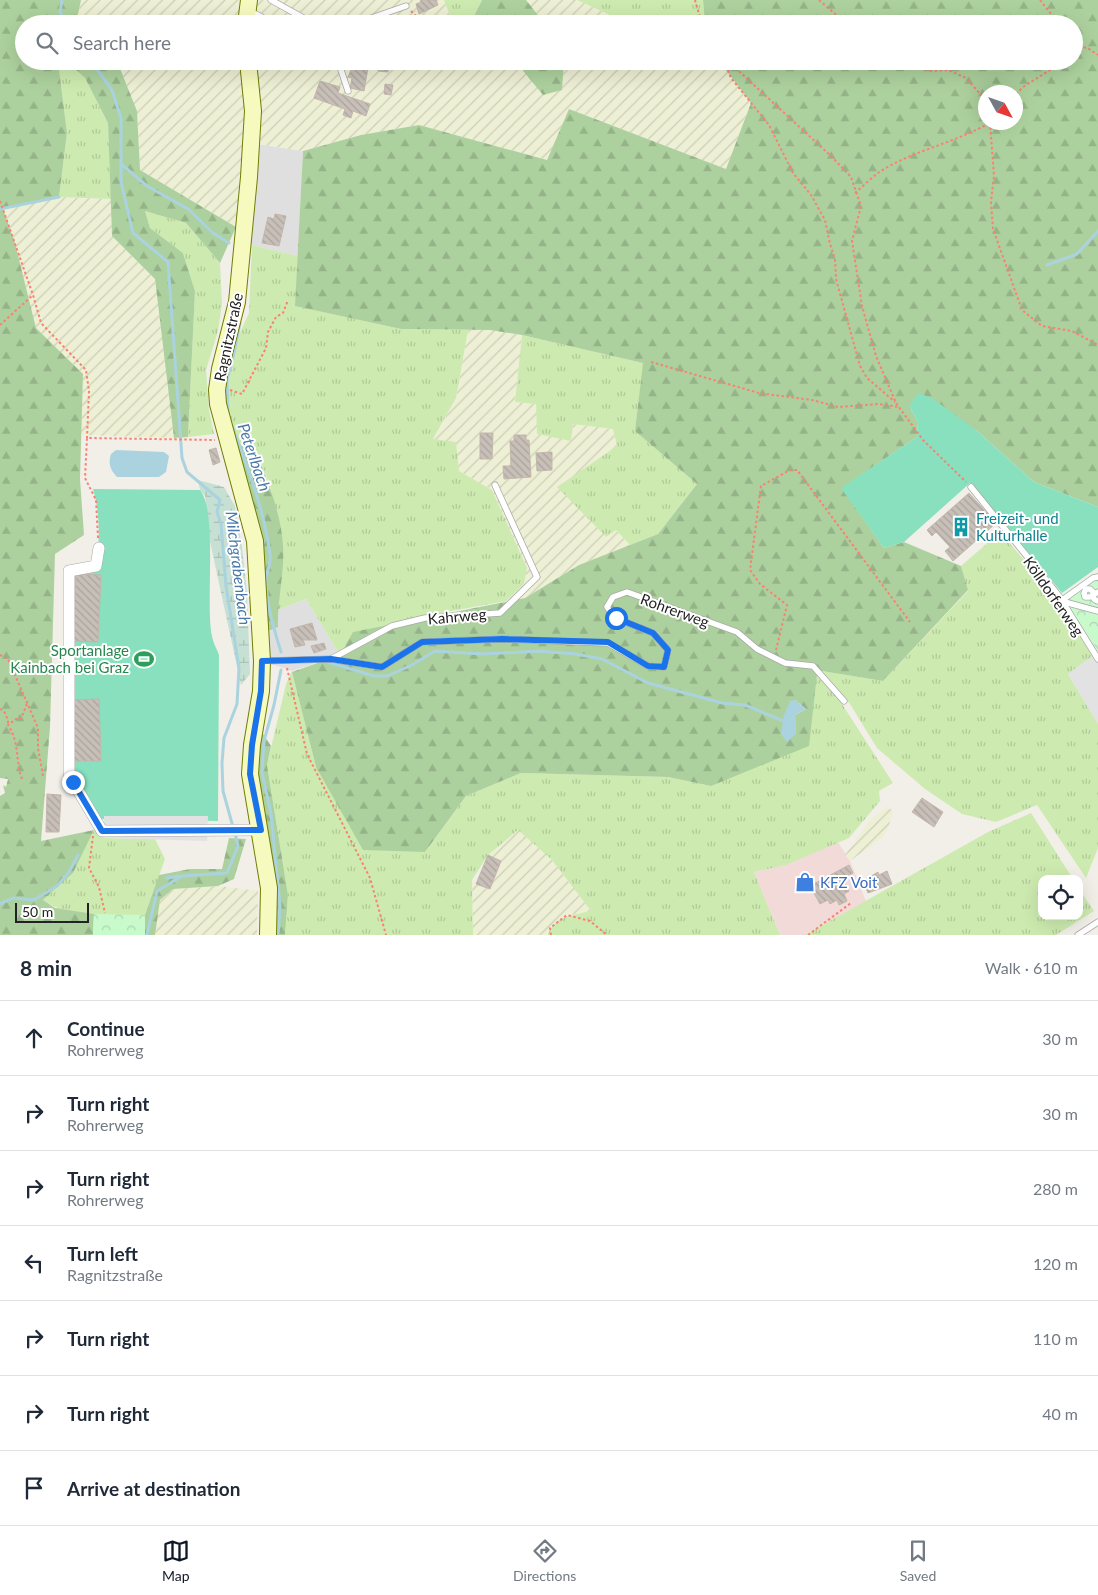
<!DOCTYPE html>
<meta charset="utf-8">
<style>
body{margin:0;font-family:Lato,sans-serif;background:#f6f6f7;color:#1f2937}
.controls{position:absolute;right:15px;bottom:15px;display:grid;overflow:hidden;border-radius:10px;box-shadow:0 5px 20px #0002}
.controls button{width:45px;height:45px;display:grid;place-items:center;padding:0;border:0;border-bottom:1px solid #e0e1e3;background:#fff;color:#1f2937;font:25px sans-serif}
.compass{position:absolute;left:978px;top:85px;width:45px;height:45px;border-radius:50%;background:#fff;box-shadow:0 5px 20px #0002;rotate:130deg}
.scale{position:absolute;left:15px;bottom:12px;width:74px;box-sizing:border-box;padding-left:5px;border:2px solid #222;border-top:0;font-size:14px;line-height:18px;white-space:nowrap;color:#222;-webkit-text-stroke:4px #fff;paint-order:stroke}
.stop{position:absolute;width:15px;height:15px;margin:-11px;border:4px solid #1a73e8;border-radius:50%;background:#fff}
.stop.end{background:#1a73e8;border-color:#fff;box-shadow:0 1px 5px #0008}
.list{margin:0;padding:0;list-style:none}
h2{display:flex;justify-content:space-between;align-items:center;height:65px;margin:0;padding:0 20px;font-size:21px}
h2 small{font-size:16px;font-weight:400;color:#747a83}
.list li{display:grid;grid-template-columns:32px 1fr auto;gap:15px;align-items:center;box-sizing:border-box;height:75px;padding:0 20px;border-top:1px solid #e0e1e3}
.list b{display:block;font-size:19px;white-space:nowrap}
.list p{margin:0;font-size:16px;white-space:nowrap;color:#747a83}
.list em{font-size:16px;font-style:normal;color:#747a83}
.icon{flex:none;width:28px;height:28px;fill:none;stroke:currentColor;stroke-width:2;stroke-linecap:round;stroke-linejoin:round}
.map{position:relative;flex:none;width:1098px;height:935px;overflow:hidden}
.search{position:absolute;background:#fff;box-shadow:0 5px 20px #0002;left:15px;right:15px;top:15px;height:55px;display:flex;align-items:center;gap:12px;box-sizing:border-box;padding:0 18px;border-radius:28px;color:#747a83;font-size:19px}
.sheet{height:590px;background:#fff}
nav{display:flex;justify-content:space-around;align-items:center;box-sizing:border-box;height:70px;border-top:1px solid #e0e1e3;background:#fff;font-size:14px;color:#747a83}
nav a{display:grid;justify-items:center;gap:2px}
nav .on{color:#111827}
.map>svg:first-child{display:block}
</style>
<div class="map">
<svg width="1098" height="935" viewBox="0 0 1098 935">
<defs>
<pattern id="farmland-furrows" width="10" height="10" patternUnits="userSpaceOnUse" patternTransform="scale(1.25)"><rect width="10" height="10" fill="#eef0d5"/><path d="M-1 1l2-2M0 10L10 0M9 11l2-2" fill="none" stroke="#ccceb7"/></pattern>
<pattern id="grass-tufts" width="24" height="20" patternUnits="userSpaceOnUse" patternTransform="scale(1.25)"><rect width="24" height="20" fill="#cdebb0"/><path d="M3 7l-1-3M5 7V3M7 7l1-3M15 17l-1-3M17 17v-4M19 17l1-3" fill="none" stroke="#b0c997"/></pattern>
<pattern id="forest-firs" width="22" height="20" patternUnits="userSpaceOnUse" patternTransform="scale(1.25)"><rect width="22" height="20" fill="#add19e"/><path d="M5 1l3.5 6h-7zM16 11l3.5 6h-7z" fill="#95b388"/></pattern>
<pattern id="wetland-marsh" width="20" height="14" patternUnits="userSpaceOnUse" patternTransform="scale(1.25)"><rect width="20" height="14" fill="#c6e0d4"/><path d="M1 5h8M5 5V1M11 12h8M15 12V8" fill="none" stroke="#aac0b6"/></pattern>
<pattern id="park-crowns" width="20" height="18" patternUnits="userSpaceOnUse" patternTransform="scale(1.25)"><rect width="20" height="18" fill="#c8facc"/><path d="M2 6a3 3 0 1 1 6 0M12 15a3 3 0 1 1 6 0" fill="none" stroke="#acd6af"/></pattern>
<pattern id="building-back-hatch" width="6" height="6" patternUnits="userSpaceOnUse" patternTransform="scale(1.25)"><rect width="6" height="6" fill="#c7bfb8"/><path d="M-1 5l2 2M0 0l6 6M5-1l2 2" fill="none" stroke="#aba49e"/></pattern>
</defs>
<rect width="100%" height="100%" fill="#f2efe9"/>
<!-- residential -->
<g fill="#e0dfdf">
<polygon points="245,142 303,151 298,256 252,245 236,227"/>
<polygon points="306,599 340,655 292,671 262,661 268,631 278,627 277,610"/>
</g>
<!-- commercial -->
<polygon fill="#f2dad9" points="838,842 850,861 866,901 805,935 780,935 754,872 786,865"/>
<!-- farmland -->
<g fill="url(#farmland-furrows)">
<polygon points="81,0 444,0 453,24 82,24 77,19"/>
<polygon points="526,0 577,0 630,24 545,24"/>
<polygon points="117,61 499,61 520,67 562,90 564,61 719,61 751,103 726,169 569,109 547,160 419,125 361,135 303,151 245,142 236,227 140,170 137,112"/>
<polygon points="59,197 111,199 112,236 155,279 174,438 81,435 83,374 36,328 15,243 3,209"/>
<polygon points="468,330 490,330 522,335 515,402 537,404 571,441 573,424 613,429 617,446 606,536 616,530 630,545 579,565 525,598 506,601 524,584 527,568 492,490 459,471 433,440 456,398"/>
<polygon points="887,806 893,811 888,829 882,838 850,861 845,855 869,821"/>
<polygon points="519,830 552,860 592,912 567,915 550,928 548,935 473,935 472,880 490,889 501,861 488,855"/>
<polygon points="218,886 258,891 257,935 155,935 160,900 173,889"/>
</g>
<!-- grass -->
<g fill="url(#grass-tufts)">
<polygon points="444,0 482,0 470,24 453,24"/>
<polygon points="577,0 703,0 705,24 630,24"/>
<polygon points="58,61 66,61 85,78 108,123 111,199 59,197 67,133"/>
<polygon points="145,211 186,223 220,263 222,304 218,331 206,370 209,410 214,434 188,437 195,291 183,253 150,228"/>
<polygon points="252,245 298,256 296,306 401,329 468,330 456,398 433,439 456,442 459,471 492,490 527,568 524,584 506,601 430,615 340,655 306,599 277,610 283,546 270,485 252,442 236,448 222,390 226,363 249,313"/>
<polygon points="522,335 644,363 635,431 697,484 658,534 630,545 616,530 606,537 557,487 617,446 613,429 573,424 571,441 537,434 536,404 515,402"/>
<polygon points="1000,532 1056,597 1093,656 1068,674 1098,724 1098,848 1086,878 1037,805 996,822 962,814 925,789 877,748 850,704 822,671 883,681 968,591 961,566"/>
<path d="M292,671l24,96 109,85 41,-56 55,-23 147,4 43,9 102,-81 4,-30 23,26 53,82 -14,8 1,10 -31,37 -63,27 -32,7 26,63h-232c6,-20 27,-20 43,-24l-39,-51 -34,-30 -30,25 -16,25 1,55h-188l3,-40 -21,-130 19,-81z"/>
<polygon points="1031,813 1073,879 1042,879 1042,916 1079,916 1079,889 1094,911 1056,935 805,935 988,832"/>
<path d="M94,830l10,1v7l51,1 10,20 -20,56c-32,0 -74,5 -102,-15l30,-27z"/>
</g>
<!-- forest -->
<g fill="url(#forest-firs)" fill-rule="evenodd">
<polygon points="0,0 81,0 77,19 82,24 24,24 24,61 58,61 67,133 59,197 3,209 15,243 36,328 83,374 80,479 84,535 55,554 50,727 41,841 94,830 73,873 43,900 55,908 94,914 93,935 0,935 0,796 5,793 3,785 6,787 8,779 0,778"/>
<polygon points="482,0 526,0 545,24 470,24"/>
<path d="M703,0h395v507l-64,-25 -58,-52 -67,-24 9,16 -1,15 -75,51 42,60 20,-6 57,24 7,24 -85,91 -61,-10 -5,4 -8,71 -98,40 -43,-9 -147,-4 -55,23 -41,56 -62,-2 -47,-83 -24,-95 48,-17 13,-23 172,-34 54,-33 79,-31 39,-50 -62,-53 8,-68 -121,-28 -32,-5 -89,-1 -106,-23 8,-155 58,-16 58,-10 128,35 22,-51 157,60 25,-66 -32,-42h355v-37h-369zM986,92h30v30h-30zM795,700l11,9 -11,6 1,19h-15z"/>
<polygon points="66,61 117,61 137,111 140,170 236,227 220,263 186,223 145,211 150,228 183,253 195,291 188,437 174,438 155,279 112,236 108,123 85,78"/>
<polygon points="499,61 564,61 562,90 543,95 520,67"/>
<path d="M252,442c13,31 29,70 31,103 2,27 -6,55 -5,82l-10,4 -32,-183z"/>
<polygon points="261,731 271,746 267,765 288,895 285,935 274,935 258,777"/>
<polygon points="229,838 246,839 234,879 218,886 173,889 160,900 155,935 145,935 145,915 159,875 190,869 222,869"/>
</g>
<!-- wetland -->
<polygon fill="url(#wetland-marsh)" points="198,480 224,487 235,506 242,547 247,592 250,674 241,685 209,537 205,496 200,490"/>
<!-- park -->
<g fill="url(#park-crowns)">
<polygon points="1098,572 1098,651 1072,613 1063,594"/>
<polygon points="94,914 145,915 145,935 93,935"/>
</g>
<!-- pitch -->
<g fill="#88e0be">
<polygon points="918,393 932,398 976,430 1034,482 1098,507 1098,567 1062,593 970,483 904,542 884,548 841,488 917,437 918,422 909,406"/>
<path d="M93,489l107,1c18,22 5,115 12,146 1,7 5,13 7,19l-1,166 -118,-2 -27,-37 -4,-211 27,-5c4,-24 4,-54 -3,-77z"/>
</g>
<!-- parking -->
<g fill="#e2e2e2">
<polygon points="1095,654 1098,659 1098,724 1068,674"/>
<polygon points="104,816 208,816 207,841 104,838"/>
</g>
<!-- water -->
<g fill="#aad3df">
<path d="M116,450l48,2 5,4 -3,16 -7,5h-42c-7,-7 -9,-14 -6,-23z"/>
<polygon points="795,700 806,709 795,715 796,734 787,742 781,734 784,715 790,701"/>
</g>
<g fill="none" stroke-linecap="round" stroke-linejoin="round">
<!-- stream -->
<g stroke="#aad3df" stroke-width="3">
<polyline points="62,0 60,12 66,24"/>
<polyline points="91,61 112,90 121,118 121,182 133,233 168,262 182,458 187,472 220,500 217,512 221,524 226,586 239,668 237,704 224,738 222,763 223,791 233,827"/>
<polyline points="121,164 147,186 188,209 213,233 229,243"/>
<polyline points="0,209 59,197"/>
<polyline points="1047,265 1077,254 1098,231"/>
<polyline points="228,415 227,379 232,363 240,323"/>
<path d="M232,426c16,41 32,84 38,128 2,9 -4,18 -4,26 0,24 8,49 15,72"/>
<polyline points="324,661 374,676 387,676 412,665 435,651 483,654 539,651 576,654 602,659 648,683 722,703 745,705 786,722"/>
<polyline points="167,878 179,876"/>
<polyline points="0,904 13,898 34,900 57,886 69,872 78,855"/>
<polyline points="147,935 157,891 182,876 227,873 238,846 235,833"/>
<polyline points="278,935 280,906 271,813 262,773 264,741 274,705 281,670"/>
</g>
</g>
<!-- building -->
<g fill="url(#building-back-hatch)" stroke="#c4b6ab">
<polygon points="420,0 436,0 438,5 419,14 416,4 421,2"/>
<polygon points="439,15 445,24 434,24 431,20"/>
<polygon points="390,61 388,72 378,71 380,64 362,62"/>
<polygon points="353,65 368,68 364,91 350,88 352,78 348,77"/>
<polygon points="320,81 340,87 338,93 370,104 366,116 353,111 351,118 343,115 345,109 314,98"/>
<polygon points="385,84 393,85 391,95 384,94"/>
<polygon points="275,214 286,216 279,246 262,243 268,217 274,219"/>
<polygon points="480,433 493,433 492,459 480,459"/>
<polygon points="514,435 526,435 526,440 529,440 531,477 504,479 503,466 511,466 510,441 514,441"/>
<polygon points="216,448 220,462 213,465 209,450"/>
<polygon points="552,452 552,470 537,471 536,453"/>
<polygon points="969,493 996,523 953,561 945,551 950,547 936,532 932,536 927,530"/>
<polygon points="76,574 101,575 98,642 73,641"/>
<polygon points="312,623 317,640 303,640 305,645 295,647 290,629"/>
<polygon points="324,643 326,649 314,653 311,646"/>
<polygon points="99,699 101,761 73,761 71,700"/>
<polygon points="47,794 61,795 59,832 46,832"/>
<polygon points="922,798 943,812 934,827 912,812"/>
<polygon points="488,855 501,861 490,889 476,884"/>
<polygon points="849,865 853,873 840,881 841,883 844,881 849,891 844,894 847,901 839,905 837,900 830,904 828,900 820,904 810,886"/>
<polygon points="887,871 892,884 868,893 863,881 878,872 879,875"/>
</g>
<g fill="none" stroke-linecap="round" stroke-linejoin="round">
<defs>
<g id="lane">
<polyline points="271,0 309,21 325,24"/>
<polyline points="250,11 275,24"/>
<polyline points="346,24 357,23 406,6"/>
<polyline points="338,61 348,91"/>
<polyline points="971,487 1059,596 1098,659"/>
<path d="M1098,592c-3,1 -5,4 -8,5h-5l-1,-4 2,-4h4l3,3c0,5 0,8 5,9"/>
<polyline points="1061,601 1093,578 1098,577"/>
<polyline points="1061,601 1098,611"/>
<polyline points="331,659 392,626 425,618 500,613 537,577 495,485"/>
<polyline points="263,661 331,659 382,667 422,642 502,639 608,643 648,666 664,667 668,650 653,633 615,618 607,607 613,597 627,592 737,632 757,649 785,663 813,666 844,701"/>
<polyline points="1078,935 1098,922"/>
</g>
<polyline id="street" points="99,548 96,566 69,571 69,775 102,831 261,830"/>
<g id="secondary">
<polyline points="246,24 249,0"/>
<polyline points="248,61 253,111 249,177 237,302 220,369 217,390 218,404 255,541 262,661 261,691 252,745 250,774 269,888 268,935"/>
</g>
</defs>
<!-- lane casing -->
<use href="#lane" stroke="#a9a9a9" stroke-width="7"/>
<!-- street casing -->
<use href="#street" stroke="#a9a9a9" stroke-width="12"/>
<!-- secondary casing -->
<use href="#secondary" stroke="#707d05" stroke-width="18"/>
<!-- path -->
<g stroke="#fa8072" stroke-width="2" stroke-dasharray="2.5 2.5" stroke-linecap="butt">
<polyline points="695,0 702,24"/>
<polyline points="819,0 847,24"/>
<polyline points="1040,0 1059,24"/>
<polyline points="411,11 424,24"/>
<polyline points="1074,44 1089,49 1098,55"/>
<polyline points="724,61 731,78 769,125 793,173 811,195 825,220 830,244 835,259 836,279 860,366 867,378 895,402"/>
<polyline points="728,61 832,157 851,177 861,206 852,241 862,306 876,356 896,403 923,440 966,482"/>
<polyline points="896,61 932,71 948,70 966,78 983,97 986,105"/>
<polyline points="1016,94 1023,87 1064,61"/>
<polyline points="990,122 994,176 991,202 993,229 1022,310 1042,326 1072,331 1098,345"/>
<path d="M855,193c7,-6 15,-14 23,-20 32,-22 78,-30 113,-51"/>
<polyline points="0,201 33,295 41,323 86,370 89,391 87,438"/>
<polyline points="0,325 33,295"/>
<polyline points="651,362 759,393 812,400 838,407 879,404 899,407"/>
<polyline points="230,390 242,394 266,348 268,332 276,317 283,313 288,300"/>
<polyline points="98,538 96,500 85,478 87,438 215,440"/>
<polyline points="776,650 787,605 760,584 750,570 761,486 790,470 797,470 910,622"/>
<polyline points="0,655 8,659 38,728 38,748 43,776"/>
<polyline points="287,668 307,754 370,878 386,935"/>
<polyline points="0,709 4,711 8,720 8,725"/>
<path d="M22,779c-7,-19 -2,-36 -14,-54l8,-6h5l7,-18"/>
<polyline points="93,836 89,868 99,887 105,913"/>
<polyline points="551,935 550,928 567,915 590,921 607,935"/>
<polyline points="808,935 851,903"/>
</g>
<!-- lane -->
<use href="#lane" stroke="#fff" stroke-width="5.5"/>
<!-- street -->
<use href="#street" stroke="#fff" stroke-width="11"/>
<!-- secondary -->
<use href="#secondary" stroke="#f7fabf" stroke-width="16"/>
</g>
<g fill="none" stroke-linecap="round" stroke-linejoin="round">
<!-- route -->
<polyline stroke="#1a73e8" stroke-width="6" points="73,782 102,831 261,830 250,774 252,745 261,691 262,661 331,659 382,667 422,642 502,639 608,642 648,666 664,667 668,650 653,633 616,618"/>
</g>
<!-- icons -->
<defs>
<symbol id="building-bare" viewBox="-9 -9 18 18"><path d="M-4-6H4V6H1V3H-1V6H-4ZM-2.5-4.3h1.7v1.8h-1.7ZM.8-4.3h1.7v1.8H.8ZM-2.5-1h1.7V.8h-1.7ZM.8-1h1.7V.8H.8Z" fill="#0f9aa8" stroke="#fff" stroke-width="2.5" paint-order="stroke"/></symbol>
<symbol id="stadium-bare" viewBox="-9 -9 18 18"><path d="M0-5a6.5 5 0 1 0 0 10a6.5 5 0 1 0 0-10ZM-3.5-1.8h7v3.6h-7Z" fill="#2e9e5b" stroke="#fff" stroke-width="2.5" paint-order="stroke"/></symbol>
<symbol id="shop-bare" viewBox="-9 -9 18 18"><path d="M-5-2.5h2.3a2.7 3.5 0 0 1 5.4 0H5L5.5 6h-11ZM-1.5-2.5h3a1.5 2.3 0 0 0-3 0Z" fill="#3f7fe0" stroke="#fff" stroke-width="2.5" paint-order="stroke"/></symbol>
</defs>
<g fill-rule="evenodd">
<use href="#building-bare" x="947" y="513" width="28" height="28"/>
<use href="#stadium-bare" x="130" y="645" width="28" height="28"/>
<use href="#shop-bare" x="791" y="868" width="28" height="28"/>
</g>
<g text-anchor="middle" dominant-baseline="central" stroke-width="4" stroke-linejoin="round" paint-order="stroke">
<!-- street labels -->
<g font-size="15" fill="#222" stroke="#fff">
<text transform="translate(228 337) rotate(-78)">Ragnitzstraße</text>
<text transform="translate(1054 596) rotate(55)">Kölldorferweg</text>
<text transform="translate(675 610) rotate(20)">Rohrerweg</text>
<text transform="translate(457 616) rotate(-5)">Kahrweg</text>
</g>
<!-- culture labels -->
<g font-size="15" fill="#0d838f" stroke="#fff" text-anchor="start">
<text x="976" y="518">Freizeit- und<tspan x="976" dy="17">Kulturhalle</tspan></text>
</g>
<!-- leisure labels -->
<g font-size="15" fill="#27864d" stroke="#fff" text-anchor="end">
<text x="129" y="650">Sportanlage<tspan x="129" dy="17">Kainbach bei Graz</tspan></text>
</g>
<!-- shop labels -->
<g font-size="15" fill="#366cbe" stroke="#fff" text-anchor="start">
<text x="820" y="882">KFZ Voit</text>
</g>
<!-- water labels -->
<g font-size="16" font-style="italic" fill="#4a7aab" stroke="#fff">
<text transform="translate(255 457) rotate(71)">Peterlbach</text>
<text transform="translate(239 568) rotate(83)">Milchgrabenbach</text>
</g>
</g>
</svg>
<div class="controls">
<button><svg class="icon" aria-label="locate" viewBox="0 0 24 24"><circle cx="12" cy="12" r="6"/><path d="M12 2v4M12 18v4M2 12h4M18 12h4"/></svg></button>
</div>
<svg class="compass" viewBox="-18 -18 36 36"><path d="M0-13l5 13h-10z" fill="#e53935"/><path d="M0 13l5-13h-10z" fill="#747a83"/></svg>
<div class="scale">50 m</div>
<div class="stop" style="left:616px;top:618px"></div>
<div class="stop end" style="left:73px;top:782px"></div>
<div class="search"><svg class="icon" aria-label="search" viewBox="0 0 24 24"><circle cx="10" cy="10" r="6"/><path d="M15 15l6 6"/></svg>Search here</div>
</div>
<section class="sheet">
<h2>8 min<small>Walk · 610 m</small></h2>
<ul class="list">
<li><svg class="icon" aria-label="ahead" viewBox="0 0 24 24"><path d="M12 20V5M6 11l6-6 6 6"/></svg><div><b>Continue</b><p>Rohrerweg</p></div><em>30 m</em></li>
<li><svg class="icon" aria-label="right" viewBox="0 0 24 24"><path d="M7 20v-9h11M14 6l5 5-5 5"/></svg><div><b>Turn right</b><p>Rohrerweg</p></div><em>30 m</em></li>
<li><svg class="icon" aria-label="right" viewBox="0 0 24 24"><path d="M7 20v-9h11M14 6l5 5-5 5"/></svg><div><b>Turn right</b><p>Rohrerweg</p></div><em>280 m</em></li>
<li><svg class="icon" aria-label="left" viewBox="0 0 24 24"><path d="M17 20v-9H6M10 6l-5 5 5 5"/></svg><div><b>Turn left</b><p>Ragnitzstraße</p></div><em>120 m</em></li>
<li><svg class="icon" aria-label="right" viewBox="0 0 24 24"><path d="M7 20v-9h11M14 6l5 5-5 5"/></svg><div><b>Turn right</b></div><em>110 m</em></li>
<li><svg class="icon" aria-label="right" viewBox="0 0 24 24"><path d="M7 20v-9h11M14 6l5 5-5 5"/></svg><div><b>Turn right</b></div><em>40 m</em></li>
<li><svg class="icon" aria-label="arrive" viewBox="0 0 24 24"><path d="M6 21V4h12l-3 4 3 4H6"/></svg><div><b>Arrive at destination</b></div></li>
</ul>
</section>
<nav>
<a class="on"><svg class="icon" aria-label="map" viewBox="0 0 24 24"><path d="M3 6l6-2 6 2 6-2v14l-6 2-6-2-6 2zM9 4v14M15 6v14"/></svg>Map</a>
<a><svg class="icon" aria-label="directions" viewBox="0 0 24 24"><path d="M12 3l9 9-9 9-9-9zM9 14v-3h6M13 9l2 2-2 2"/></svg>Directions</a>
<a><svg class="icon" aria-label="saved" viewBox="0 0 24 24"><path d="M7 4h10v16l-5-4-5 4z"/></svg>Saved</a>
</nav>
